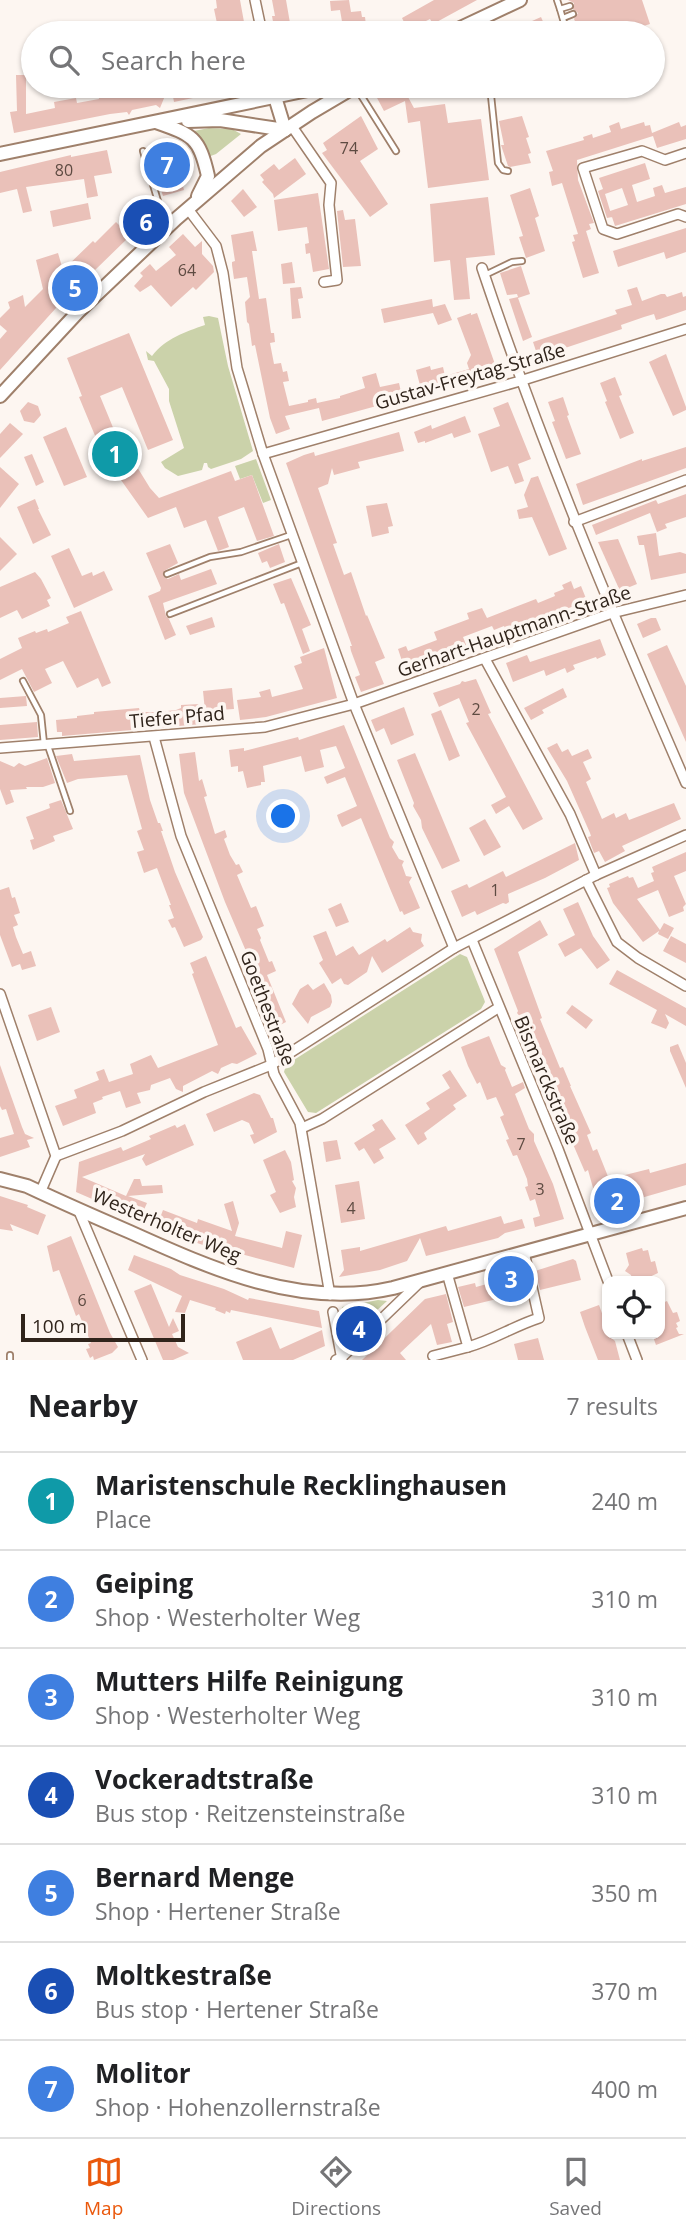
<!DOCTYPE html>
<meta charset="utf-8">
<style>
body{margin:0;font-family:"Open Sans",sans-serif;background:#f2f2f2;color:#202124}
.controls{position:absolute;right:21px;bottom:21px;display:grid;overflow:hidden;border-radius:14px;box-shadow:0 2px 5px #0004}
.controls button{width:63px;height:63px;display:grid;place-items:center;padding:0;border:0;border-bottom:2px solid #e0e0e0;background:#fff;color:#202124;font:35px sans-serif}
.scale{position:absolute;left:21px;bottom:18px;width:164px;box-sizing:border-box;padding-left:7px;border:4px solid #30241b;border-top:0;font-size:19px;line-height:24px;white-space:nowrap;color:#30241b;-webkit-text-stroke:5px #fdf6f1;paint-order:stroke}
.you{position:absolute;left:284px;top:817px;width:24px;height:24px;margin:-18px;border:5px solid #fff;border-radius:50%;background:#1a73e8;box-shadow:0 0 0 10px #1a73e833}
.badge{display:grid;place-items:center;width:46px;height:46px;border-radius:50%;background:#ea580c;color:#fff;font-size:23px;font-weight:700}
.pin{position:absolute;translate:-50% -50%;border:4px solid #fff;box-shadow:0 2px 7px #0006}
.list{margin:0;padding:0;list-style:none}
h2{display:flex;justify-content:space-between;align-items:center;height:91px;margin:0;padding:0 28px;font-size:30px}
h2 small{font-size:23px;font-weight:400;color:#757577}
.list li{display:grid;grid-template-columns:46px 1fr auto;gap:21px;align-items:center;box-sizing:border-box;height:98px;padding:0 28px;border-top:2px solid #e0e0e0}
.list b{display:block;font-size:26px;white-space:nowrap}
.list p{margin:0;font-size:23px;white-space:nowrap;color:#757577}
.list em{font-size:23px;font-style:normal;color:#757577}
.icon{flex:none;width:38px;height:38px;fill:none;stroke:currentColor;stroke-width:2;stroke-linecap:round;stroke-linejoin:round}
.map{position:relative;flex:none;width:686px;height:1360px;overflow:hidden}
.search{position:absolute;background:#fff;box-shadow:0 2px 5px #0004;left:21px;right:21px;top:21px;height:77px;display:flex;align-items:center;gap:18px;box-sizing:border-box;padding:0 24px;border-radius:38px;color:#757577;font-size:26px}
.sheet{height:777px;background:#fff}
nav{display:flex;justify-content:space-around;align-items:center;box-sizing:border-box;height:98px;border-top:2px solid #e0e0e0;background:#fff;font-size:19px;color:#757577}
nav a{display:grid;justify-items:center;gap:4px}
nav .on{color:#ea580c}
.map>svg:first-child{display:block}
</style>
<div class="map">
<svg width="686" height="1360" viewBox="0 0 686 1360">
<rect width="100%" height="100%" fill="#fdf6f1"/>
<!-- green -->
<g fill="#cbd2aa">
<polygon points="209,128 232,129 241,134 216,154 208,157 203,143 194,131"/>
<path d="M209,316l9,2 10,48 25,85 -12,8 -30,10 -3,-2 -1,-4h-3l-2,7 -24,6 -13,-8 -4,-6 23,-14 -15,-47v-12l-15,-28 -6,-1 -2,-9 6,5c14,-18 33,-24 53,-31l-2,-8z"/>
<polygon points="256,459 271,500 263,503 252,475 240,479 235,466"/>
<polygon points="460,954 467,957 469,962 484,999 485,1002 481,1009 316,1113 308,1112 284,1072 286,1065"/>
<polygon points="378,1300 387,1301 348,1337 342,1307"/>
</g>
<!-- building -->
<g fill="#eac1b9">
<polygon points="216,0 240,0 246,33 219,33 214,9 217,8"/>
<polygon points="272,0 286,0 290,23 296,22 297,33 275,33 272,16 275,16"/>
<polygon points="349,0 351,12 361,11 362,17 365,17 367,33 344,33 340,10 331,11 330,1"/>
<polygon points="434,0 477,0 433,24 430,19 408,30 402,18"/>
<polygon points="568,0 642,0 650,24 637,28 638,33 580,33 574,19 578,13 573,9 574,3"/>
<polygon points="541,17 548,33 505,33"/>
<polygon points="16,75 26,75 26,114 55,108 54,102 76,98 77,103 99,99 98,94 103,93 102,86 169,86 160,108 156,105 132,110 129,115 127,112 110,114 14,133 10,112 17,111"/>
<polygon points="171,86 231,86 231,90 174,102"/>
<polygon points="394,86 402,86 414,108 445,104 448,123 481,119 489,180 428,188 420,121 408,123 405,101 384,111 376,96"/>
<polygon points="361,116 378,149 360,161 388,204 370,217 322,153 327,150 323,143"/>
<polygon points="522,116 529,137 526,138 531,153 528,154 531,163 510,167 508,166 501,145 504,145 499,121"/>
<polygon points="619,122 621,129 644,122 645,126 650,125 652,133 679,122 681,127 686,125 686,139 657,148 653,136 577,160 578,180 594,223 589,224 591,229 586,231 599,273 583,278 572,242 575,241 573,235 578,234 562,183 552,186 549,172 553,171 546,151 584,140 583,137 592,134 593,138 611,132 609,126"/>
<polygon points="171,140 184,190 163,196 147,149 151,147 150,145"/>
<polygon points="107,150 112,173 94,176 98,196 87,198 84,179 26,187 32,211 23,213 17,189 0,193 0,172 71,155 71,157"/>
<polygon points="295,158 306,174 274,198 273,194 262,182 264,180 260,175 274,164 279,170"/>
<polygon points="645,163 650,179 632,185 637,202 655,196 653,188 662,185 665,193 686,187 686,204 615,226 610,211 628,205 622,188 605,194 612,217 607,218 598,191 603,189 599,178"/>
<polygon points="530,188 539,216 535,218 545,251 526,258 519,237 523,236 510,195"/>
<polygon points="243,189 257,207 244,217 231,201"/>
<polygon points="318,193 329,269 313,272 310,253 306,254 305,244 309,243 307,227 278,231 274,200"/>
<polygon points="488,197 495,255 466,258 470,299 454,300 450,260 434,262 430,204"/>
<polygon points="88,203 91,219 53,227 50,211"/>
<polygon points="343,210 345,220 355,219 361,266 343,267 337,211"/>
<polygon points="116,222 130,236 56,308 0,370 0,339 7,331 0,325 0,318 10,308 8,302 23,295 25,307 43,289 36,260 58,253 63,270 93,241 95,243"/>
<polygon points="686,228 686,252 666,259 664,252 618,267 613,251"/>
<polygon points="253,231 257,251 252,251 259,299 266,298 271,333 274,333 275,342 270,343 274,364 281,363 283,372 287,371 289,381 283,382 289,406 308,402 308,400 316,398 317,403 340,398 340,396 365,388 362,377 376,373 380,387 399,383 401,392 390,395 391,402 322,421 319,408 285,416 290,429 276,434 270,418 255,345 252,346 249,324 247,322 245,302 250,297 247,277 234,279 232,265 232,262 235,261 231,235"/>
<polygon points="183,234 195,247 202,241 202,254 213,266 214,272 196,290 193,287 171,307 151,285 140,292 134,286 143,276 140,273 150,264 156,271 176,255 169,247"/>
<polygon points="292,262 295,283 283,284 281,264"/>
<polygon points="521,266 530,294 518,298 532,337 523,341 509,299 518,297 517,294 507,295 500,273"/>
<polygon points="301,287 303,298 298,299 301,318 292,319 290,288"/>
<polygon points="637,287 642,301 661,294 665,294 667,297 682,292 683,297 686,296 686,310 660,319 656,320 654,314 644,317 621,325 622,329 538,357 533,342 617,314 615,310 632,305 627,290"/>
<polygon points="432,299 433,307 445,304 452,320 438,325 433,313 384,323 381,309"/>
<polygon points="471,313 471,315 477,313 497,370 453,386 422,393 416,370 430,366 431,370 443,367 445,376 469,369 467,363 471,355 457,318"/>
<polygon points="129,333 173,440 148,450 122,387 100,396 119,442 126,439 134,456 132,456 134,462 150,488 159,498 231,471 235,481 252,475 274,536 257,541 244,507 218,517 229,547 218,551 206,520 184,528 176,507 148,518 111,466 108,467 79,397 82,396 67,358"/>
<polygon points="666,354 686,407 686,410 673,416 649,362"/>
<polygon points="615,377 622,395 619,396 634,433 620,439 605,402 607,401 600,383"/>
<polygon points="563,397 569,415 567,416 581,454 566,459 552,422 555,421 548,402"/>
<polygon points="28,402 38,406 41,415 34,423 24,421 20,411"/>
<polygon points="508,402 531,459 518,464 524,481 515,484 508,466 491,472 478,434 500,426 493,408"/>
<polygon points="465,416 471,432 454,438 452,433 425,443 425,441 418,443 414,432 431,425 432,429"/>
<polygon points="10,423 23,434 0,458 0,434"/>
<polygon points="66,427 87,477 64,486 43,437"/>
<polygon points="399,432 404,451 358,462 360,468 334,475 332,468 328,484 318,488 337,543 333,544 344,575 351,572 366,616 367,615 385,658 375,662 384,684 361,692 355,677 360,675 351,651 350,646 352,646 286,463 304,455 314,452 315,456"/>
<polygon points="686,447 686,468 583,505 576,484 642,459 642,461"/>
<polygon points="32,454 44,482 36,486 24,457"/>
<polygon points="0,467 19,484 0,508"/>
<polygon points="538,476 567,549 549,556 532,517 519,519 517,510 528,507 524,495 531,478"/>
<polygon points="686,494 686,517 665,524 667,528 657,532 650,513 596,535 592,525 656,500 658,504"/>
<polygon points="35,499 39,509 38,509 51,535 33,544 17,507"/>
<polygon points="387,503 393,526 388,527 389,533 372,537 366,506"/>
<polygon points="656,533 659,556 680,552 686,554 686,573 651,580 644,545 639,545 637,536"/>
<polygon points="0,537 17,554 0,571"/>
<polygon points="618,539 637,584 620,591 598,542"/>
<polygon points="170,544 178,563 164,571 164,577 168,579 179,574 181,580 211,569 217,584 163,603 166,616 169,619 176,635 165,640 148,596 160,591 161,588 146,553"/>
<polygon points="279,544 285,562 270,568 267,561 262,563 258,553"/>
<polygon points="69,548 82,576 92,572 93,576 104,571 113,590 74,608 51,556"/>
<polygon points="35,572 41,579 51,598 47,600 50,606 22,619 17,610 0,618 0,587"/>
<polygon points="291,578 311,625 302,629 310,651 303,654 284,603 281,604 273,584"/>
<polygon points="571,581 574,589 581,586 587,601 507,632 504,626 494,630 492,626 463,637 467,647 405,670 398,649 406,646 408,651 437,640 434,632 469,619 467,613 482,608 487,618 536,599 538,603 555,596 554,593 564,589 562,585"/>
<polygon points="81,611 111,683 102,687 98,678 77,688 63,661 45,669 52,683 34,692 22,669 0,680 0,659 22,648 18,638 35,631 36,633 47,629 48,632 69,623 66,617"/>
<polygon points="212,617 215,627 190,635 186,626"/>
<polygon points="651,618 656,618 661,630 643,638 637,624"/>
<polygon points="600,639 606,655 597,659 596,657 573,665 575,669 567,673 565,668 546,676 544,670 513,682 506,663 527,655 530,662"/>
<polygon points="667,645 686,686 686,742 647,654"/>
<polygon points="324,648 337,698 266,717 240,720 237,700 261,697 259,692 270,689 272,697 303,689 294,666 302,663 300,657"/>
<polygon points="476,679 491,713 488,714 543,819 523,830 509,806 496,814 491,805 506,797 466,723 469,722 459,698 439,707 433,693 460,684 462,681 465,682"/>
<polygon points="232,688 234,709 205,711 203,691"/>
<polygon points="563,688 567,697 542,710 544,713 531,720 524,708"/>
<polygon points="26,696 27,706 0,708 0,698"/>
<polygon points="200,704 202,724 62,736 62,732 57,732 56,720 77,718 77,716 94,714 94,712 139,708 140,712 159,712 176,710 181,708 181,705"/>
<polygon points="404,707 414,735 391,745 384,728 376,732 371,720"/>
<polygon points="441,710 460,756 449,761 431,714"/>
<polygon points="37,722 38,737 0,740 0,725"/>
<polygon points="344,725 390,838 394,842 392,847 399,859 404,861 402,865 406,876 412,877 409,882 420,908 404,915 402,911 400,912 391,891 361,818 342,827 339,821 337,815 357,806 345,777 327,784 324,777 345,768 336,746 320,750 324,767 305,772 301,756 263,766 265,782 261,782 261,785 247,788 243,771 238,772 238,766 231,767 229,750 244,748 244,751 298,737 299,740"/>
<polygon points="557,743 562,752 568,749 572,756 588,749 592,758 583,762 591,779 586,782 602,819 614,813 616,818 626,813 629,820 674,803 681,819 622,846 625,851 605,862 599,851 594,853 588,837 591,836 590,833 567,781 547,748"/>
<polygon points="195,752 199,781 202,779 207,796 204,797 215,834 225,830 227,837 224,839 230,855 236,865 239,864 243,872 237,875 251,908 256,906 264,926 257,929 261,938 260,940 269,962 272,961 276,971 267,975 286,1022 278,1026 225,902 184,793 179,754"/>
<polygon points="415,753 460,861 442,869 422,828 421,820 413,806 414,803 397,760"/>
<polygon points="72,754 74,761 140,755 150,800 158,823 160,823 163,831 161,831 175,872 203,937 201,940 184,947 175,927 172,928 168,920 174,918 169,905 171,905 157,868 144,873 137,852 144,850 137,831 142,829 127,775 78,779 67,783 56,756"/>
<polygon points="47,758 55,783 43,787 26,787 27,789 10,790 14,802 6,805 0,789 0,761 14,767 19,763 25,766"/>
<polygon points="61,800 73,829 53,836 55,841 33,850 30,840 34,839 26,817 50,808 49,804"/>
<polygon points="485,819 501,847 484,856 469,828"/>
<polygon points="575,843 579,860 545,878 508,894 509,902 506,904 503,903 477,915 475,911 462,917 451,891 467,884 469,888 503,871 506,877"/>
<polygon points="686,852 686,871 674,876 686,904 683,907 684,911 669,917 658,890 637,899 660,930 664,923 674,928 668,939 658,934 659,931 643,942 613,903 607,888 610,887 609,884 628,876 629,878 633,877 638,888 654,881 651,873 654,872 652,867"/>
<polygon points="9,887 12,898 15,897 20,913 14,915 18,925 13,927 16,937 23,954 31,951 36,966 22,970 20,964 12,967 0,935 0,890"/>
<polygon points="578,902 593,936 610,960 597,969 581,948 565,957 558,944 575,935 563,909"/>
<polygon points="341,903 349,922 336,927 328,909"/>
<polygon points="540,920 548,935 518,952 542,1018 540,1019 560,1068 563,1067 571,1086 570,1086 591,1133 587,1135 593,1151 597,1149 609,1179 649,1169 650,1173 686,1163 686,1185 603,1209 600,1201 597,1202 588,1170 585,1172 566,1128 562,1122 564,1116 553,1112 558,1107 522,1019 517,1013 518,1011 494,949"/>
<polygon points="410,927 413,932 422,934 421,941 424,946 382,973 372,956 367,972 348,985 344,984 341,978 332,984 319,963 323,960 313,936 326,931 336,956 353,946 359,955 385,939 387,942"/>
<polygon points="671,936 686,944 686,963 663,951"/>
<polygon points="206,956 236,1028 241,1026 257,1054 237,1064 232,1063 221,1068 218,1074 212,1071 183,1086 183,1092 176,1089 170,1078 151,1085 150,1090 137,1093 141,1103 126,1108 120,1091 102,1097 103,1099 93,1103 96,1113 63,1126 55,1106 77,1098 74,1090 99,1080 96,1072 104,1069 109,1082 133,1074 130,1064 151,1055 158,1068 218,1045 192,974 194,973 190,963"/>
<polygon points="617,970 686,1008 686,1026 665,1014 669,1023 666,1029 651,1023 657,1010 609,984"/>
<polygon points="324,983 331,995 332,1002 330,1007 311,1017 308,1024 292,1004 300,989 308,984 313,990"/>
<polygon points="572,1005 593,1020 586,1029 566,1013"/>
<polygon points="51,1007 60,1032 37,1041 28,1015"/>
<polygon points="489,1036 501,1065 506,1068 505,1070 512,1087 523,1082 525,1088 515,1094 529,1129 534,1134 534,1141 553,1184 564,1219 535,1227 533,1218 540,1216 535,1199 530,1201 525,1187 528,1186 527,1179 517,1155 513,1156 506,1140 509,1139 500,1117 504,1115 496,1097 487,1100 480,1082 477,1084 468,1066 461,1047"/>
<polygon points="678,1044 686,1063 686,1088 670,1051 670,1047"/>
<polygon points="0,1065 22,1127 25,1134 34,1138 27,1140 30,1147 0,1157 0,1138 14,1134 6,1109 2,1110 0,1106"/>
<polygon points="450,1070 467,1096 453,1105 456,1109 424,1133 427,1139 418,1145 405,1125 430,1109 426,1103 450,1088 442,1075"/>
<polygon points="254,1093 260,1095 271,1118 273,1118 277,1132 254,1144 250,1135 254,1134 249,1123 242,1120 214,1132 206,1114"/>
<polygon points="382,1119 396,1139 379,1149 384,1158 374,1164 364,1148 359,1151 354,1143 375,1130 372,1125"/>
<polygon points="185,1124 194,1145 146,1166 142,1159 145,1154 82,1177 126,1196 134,1179 140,1179 142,1186 162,1185 163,1193 128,1196 147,1203 138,1223 121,1215 122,1212 76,1192 79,1162 121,1147 123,1151 151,1139 149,1136 161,1131 175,1125 177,1128"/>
<polygon points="337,1140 341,1159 326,1162 323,1142"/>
<polygon points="285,1150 291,1162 294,1180 292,1181 296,1188 294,1197 296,1207 280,1213 270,1195 276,1192 263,1160"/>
<polygon points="359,1181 365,1219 341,1223 335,1185"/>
<polygon points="0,1196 28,1205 27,1207 46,1215 38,1235 10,1224 13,1231 0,1229"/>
<polygon points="233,1201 239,1223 235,1236 282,1248 286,1231 302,1235 294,1268 230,1251 229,1254 174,1235 164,1229 166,1222 160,1218 163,1210 197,1223 198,1219 232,1231 224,1204"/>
<polygon points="501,1216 504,1224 522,1219 525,1228 505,1233 498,1238 426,1256 420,1238 407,1261 380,1270 339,1277 344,1270 341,1250 360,1247 360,1251 446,1226 448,1231"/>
<polygon points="71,1236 110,1333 118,1347 112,1353 94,1360 93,1356 90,1358 86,1349 90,1348 88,1344 91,1343 79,1314 76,1316 59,1270 53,1272 47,1246"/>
<polygon points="642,1248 643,1251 648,1250 651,1262 655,1261 658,1273 643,1280 638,1277 632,1279 631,1275 625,1271 629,1265 626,1253"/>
<polygon points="134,1255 171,1269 180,1275 224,1289 248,1300 249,1298 319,1311 322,1328 231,1310 230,1313 226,1311 225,1314 215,1310 216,1308 190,1300 185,1313 175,1312 182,1296 128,1270"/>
<polygon points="573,1259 576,1261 581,1280 540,1290 535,1271"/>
<polygon points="522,1274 528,1300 512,1304 509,1296 464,1307 458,1287 475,1283 476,1287"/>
<polygon points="151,1284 169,1327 173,1318 179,1331 172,1334 178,1347 189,1353 173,1360 163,1360 134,1291"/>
<polygon points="446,1294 453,1322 447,1324 452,1342 437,1345 431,1324 400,1353 406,1360 362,1360 425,1299"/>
<polygon points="667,1301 673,1313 677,1312 680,1321 676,1323 678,1327 676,1328 679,1334 684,1334 656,1345 652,1334 660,1334 660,1304"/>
<polygon points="599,1305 607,1327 607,1334 615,1341 620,1360 598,1360 585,1327 580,1312"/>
<polygon points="271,1327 280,1349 322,1330 325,1346 293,1360 243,1360 236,1342"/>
<polygon points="538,1338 544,1360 518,1360 514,1344"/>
</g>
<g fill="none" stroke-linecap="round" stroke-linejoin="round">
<defs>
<g id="lane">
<polyline points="557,0 560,9"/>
<polyline points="563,18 573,14"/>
<polyline points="481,21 485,33"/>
<polyline points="567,33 560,9 570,6"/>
<polyline points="431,86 432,90 464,86"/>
<polyline points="490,86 498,163 503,170 508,171"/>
<polyline points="357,89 396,151"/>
<polyline points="143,151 160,208 170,223"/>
<polyline points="485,275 512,262 522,261"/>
<polyline points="167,574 210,557 241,552 291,535"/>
<polyline points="170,614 302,563"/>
<polyline points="23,681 41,715 44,744"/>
<polyline points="48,746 70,811"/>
<polyline points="10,1355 10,1360"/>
</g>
<g id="street">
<polyline points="255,0 262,33"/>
<polyline points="272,86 275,97"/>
<polyline points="291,125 331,183 329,205 337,280 324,282"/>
<polyline points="686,153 665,160 642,151 583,168 603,229 617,234 678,214 686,217"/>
<polyline points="188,209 216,246 223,273 237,368 263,454 354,704 454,948"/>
<path d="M482,268c59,176 130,345 204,515"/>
<polyline points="263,454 520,381 686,329"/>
<polyline points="574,522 686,480"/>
<polyline points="485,659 570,814 596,875"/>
<polyline points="154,737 181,836 268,1049 274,1074 300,1123 330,1295"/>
<polyline points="0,748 265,727 354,704 612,613 686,595"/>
<polyline points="586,880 617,942 638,958 686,986"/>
<polyline points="472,940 558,1149 608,1281"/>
<polyline points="0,994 56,1156 40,1193"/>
<polyline points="302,1128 322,1119 498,1008"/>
<polyline points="56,1156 122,1131 204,1092 271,1065 454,948 596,875 686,835"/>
<polyline points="78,1209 142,1360"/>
<polyline points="333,1312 342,1360"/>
<polyline points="627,1334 637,1360"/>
<path d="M468,1347c25,-7 46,-21 71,-29l-15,-66"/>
<polyline points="433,1356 468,1347 447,1273"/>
<polyline points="336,1360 341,1358 421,1281"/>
</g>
<g id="secondary">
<polyline points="450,33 520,0"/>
<polyline points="275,97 285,130"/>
<polyline points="188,121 220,120 285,130"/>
<path d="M156,122c37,13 43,15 52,54l-10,20"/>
<polyline points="0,154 327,86"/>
<polyline points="0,396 78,312 176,219 261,146 312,112 356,86"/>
<path d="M0,1179l27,7c34,16 68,31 103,46 82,37 171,77 263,56l293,-80"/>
</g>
</defs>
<!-- lane casing -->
<use href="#lane" stroke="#9f806b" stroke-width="8"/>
<!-- street casing -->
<use href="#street" stroke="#9f806b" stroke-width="12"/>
<!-- secondary casing -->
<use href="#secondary" stroke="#9f806b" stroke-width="16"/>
<!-- lane -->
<use href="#lane" stroke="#fff" stroke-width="4.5"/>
<!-- street -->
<use href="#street" stroke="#fff" stroke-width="9"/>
<!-- secondary -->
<use href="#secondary" stroke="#fff" stroke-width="12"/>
</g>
<g text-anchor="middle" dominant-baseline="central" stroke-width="7" stroke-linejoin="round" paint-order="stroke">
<!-- number labels -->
<g font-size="16" fill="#5e4b42">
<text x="349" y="148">74</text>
<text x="64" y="170">80</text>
<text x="187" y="270">64</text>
<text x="476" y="709">2</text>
<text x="495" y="890">1</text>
<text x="521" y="1144">7</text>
<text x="540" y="1189">3</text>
<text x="351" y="1208">4</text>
<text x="82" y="1300">6</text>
</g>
<!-- street labels -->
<g font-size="19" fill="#30241b" stroke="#fdf6f1">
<text transform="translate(470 376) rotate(-16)">Gustav-Freytag-Straße</text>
<text transform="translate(514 631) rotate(-19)">Gerhart-Hauptmann-Straße</text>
<text transform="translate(177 717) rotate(-5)">Tiefer Pfad</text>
<text transform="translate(268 1008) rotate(69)">Goethestraße</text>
<text transform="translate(547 1080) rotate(67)">Bismarckstraße</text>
<text transform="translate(167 1225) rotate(23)">Westerholter Weg</text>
</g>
</g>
</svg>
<div class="controls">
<button><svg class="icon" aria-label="locate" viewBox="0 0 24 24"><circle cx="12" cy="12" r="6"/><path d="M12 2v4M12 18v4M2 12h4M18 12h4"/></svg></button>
</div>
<div class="scale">100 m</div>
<div class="you"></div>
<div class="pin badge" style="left:115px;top:454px;background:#0f9aa8">1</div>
<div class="pin badge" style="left:617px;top:1201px;background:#3f7fe0">2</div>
<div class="pin badge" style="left:511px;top:1279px;background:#3f7fe0">3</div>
<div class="pin badge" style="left:359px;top:1329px;background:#1a4fb4">4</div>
<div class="pin badge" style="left:75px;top:288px;background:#3f7fe0">5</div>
<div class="pin badge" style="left:146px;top:222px;background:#1a4fb4">6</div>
<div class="pin badge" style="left:167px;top:165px;background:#3f7fe0">7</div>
<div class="search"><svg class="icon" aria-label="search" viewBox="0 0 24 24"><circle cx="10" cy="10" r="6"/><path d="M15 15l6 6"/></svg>Search here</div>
</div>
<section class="sheet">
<h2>Nearby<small>7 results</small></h2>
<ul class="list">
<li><span class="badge" style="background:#0f9aa8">1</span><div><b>Maristenschule Recklinghausen</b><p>Place</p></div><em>240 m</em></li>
<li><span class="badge" style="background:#3f7fe0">2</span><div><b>Geiping</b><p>Shop · Westerholter Weg</p></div><em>310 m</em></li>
<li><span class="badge" style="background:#3f7fe0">3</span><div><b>Mutters Hilfe Reinigung</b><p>Shop · Westerholter Weg</p></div><em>310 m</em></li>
<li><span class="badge" style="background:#1a4fb4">4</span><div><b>Vockeradtstraße</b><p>Bus stop · Reitzensteinstraße</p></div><em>310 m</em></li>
<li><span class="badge" style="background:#3f7fe0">5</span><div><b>Bernard Menge</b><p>Shop · Hertener Straße</p></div><em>350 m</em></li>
<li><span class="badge" style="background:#1a4fb4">6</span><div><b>Moltkestraße</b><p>Bus stop · Hertener Straße</p></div><em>370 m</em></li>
<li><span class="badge" style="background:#3f7fe0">7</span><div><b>Molitor</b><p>Shop · Hohenzollernstraße</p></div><em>400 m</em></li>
</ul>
</section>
<nav>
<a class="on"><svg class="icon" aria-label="map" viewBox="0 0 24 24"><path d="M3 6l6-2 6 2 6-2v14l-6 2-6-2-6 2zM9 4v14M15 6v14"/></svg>Map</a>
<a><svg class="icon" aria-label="directions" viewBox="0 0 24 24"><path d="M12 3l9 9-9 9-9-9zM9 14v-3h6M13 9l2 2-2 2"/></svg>Directions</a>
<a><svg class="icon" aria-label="saved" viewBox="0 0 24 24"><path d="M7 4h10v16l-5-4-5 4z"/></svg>Saved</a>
</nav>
